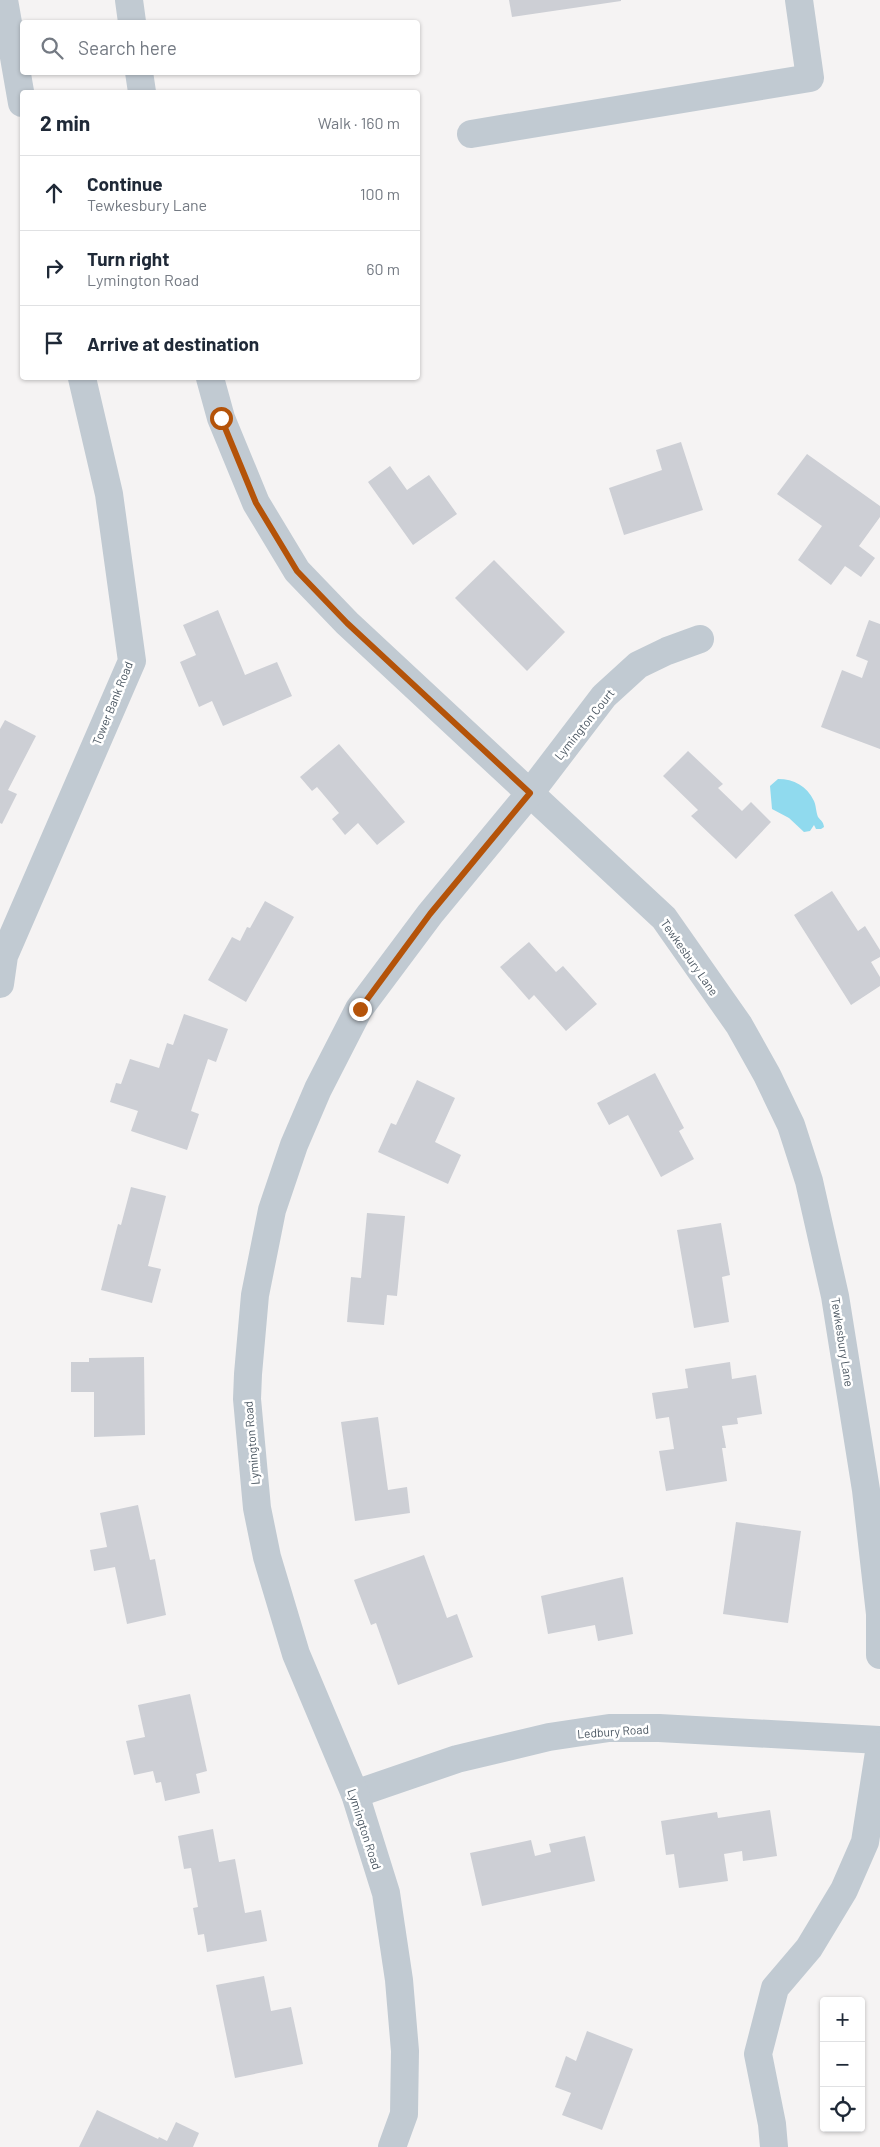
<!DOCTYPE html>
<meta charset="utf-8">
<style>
body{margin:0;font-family:Barlow,sans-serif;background:#f2f2f3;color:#1f2937}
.controls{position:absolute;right:15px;bottom:15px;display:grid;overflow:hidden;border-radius:5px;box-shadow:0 1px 4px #0004}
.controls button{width:45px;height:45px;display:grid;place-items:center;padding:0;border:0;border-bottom:1px solid #e0e1e3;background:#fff;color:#1f2937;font:25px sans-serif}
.stop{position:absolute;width:15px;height:15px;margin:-11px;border:4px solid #b45309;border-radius:50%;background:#fff}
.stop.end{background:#b45309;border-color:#fff;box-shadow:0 1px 5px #0008}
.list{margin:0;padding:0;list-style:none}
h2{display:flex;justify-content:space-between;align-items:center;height:65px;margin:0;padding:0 20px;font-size:21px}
h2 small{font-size:16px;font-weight:400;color:#747a83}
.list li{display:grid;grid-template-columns:32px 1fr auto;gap:15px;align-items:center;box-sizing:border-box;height:75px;padding:0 20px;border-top:1px solid #e0e1e3}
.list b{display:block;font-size:19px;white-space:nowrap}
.list p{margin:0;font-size:16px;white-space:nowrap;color:#747a83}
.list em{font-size:16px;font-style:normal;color:#747a83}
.icon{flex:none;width:28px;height:28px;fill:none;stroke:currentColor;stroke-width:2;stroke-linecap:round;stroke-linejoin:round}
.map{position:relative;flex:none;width:880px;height:2147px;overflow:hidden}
.search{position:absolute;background:#fff;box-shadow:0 1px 4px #0004;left:20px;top:20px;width:400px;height:55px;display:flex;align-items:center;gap:12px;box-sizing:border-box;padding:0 18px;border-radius:5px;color:#747a83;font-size:19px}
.panel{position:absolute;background:#fff;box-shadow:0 1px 4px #0004;left:20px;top:90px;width:400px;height:290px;border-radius:5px}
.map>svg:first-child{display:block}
</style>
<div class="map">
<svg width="880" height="2147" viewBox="0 0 880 2147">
<rect width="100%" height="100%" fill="#f5f3f3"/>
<!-- water -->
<path fill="#90daee" d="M778,779c16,0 29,7 36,22 2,4 2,11 4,16 3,4 5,4 6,10l-3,2h-5l-2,-4 -4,6 -6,1 -15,-14 -17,-9 -2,-23z"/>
<!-- building -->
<g fill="#cdcfd5">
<polygon points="509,0 621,0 621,1 512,17"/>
<polygon points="681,442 703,510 624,535 609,488 662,470 656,450"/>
<polygon points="807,454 880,506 880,517 859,546 875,558 861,577 845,566 831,585 798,560 822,526 777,494"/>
<polygon points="390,466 407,490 429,475 457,514 413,545 368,482"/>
<polygon points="494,560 565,632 527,671 455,598"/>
<polygon points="218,610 245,675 277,662 292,696 223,726 212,701 199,707 180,662 196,655 183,625"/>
<polygon points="869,620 880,624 880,749 821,727 842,670 862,678 868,661 856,656"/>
<polygon points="5,720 36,736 8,790 17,794 2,824 0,823 0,729"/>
<polygon points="339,744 405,822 377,845 358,823 345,835 332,819 339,813 317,787 312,791 300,777"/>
<polygon points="688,751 723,784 718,788 742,811 751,802 771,822 736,859 691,816 698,810 663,776"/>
<polygon points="832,891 858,931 865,926 880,950 880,957 871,962 880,977 880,986 851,1005 794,915"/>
<polygon points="265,901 294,917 246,1002 208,980 232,937 240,941 247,927 250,928"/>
<polygon points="529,942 556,972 563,966 597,1004 566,1031 534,995 529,1000 500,967"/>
<polygon points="184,1014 228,1029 216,1062 208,1059 191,1111 199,1114 187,1150 131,1131 138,1111 110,1102 116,1083 121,1084 130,1059 159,1068 167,1043 173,1045"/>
<polygon points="655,1073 684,1128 679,1131 694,1159 661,1177 628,1115 609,1125 597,1103"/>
<polygon points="417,1080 455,1098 435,1142 461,1155 448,1184 378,1152 391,1123 396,1125"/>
<polygon points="131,1187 166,1196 148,1266 161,1269 152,1303 101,1290 118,1224 121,1225"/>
<polygon points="367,1213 405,1216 397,1296 387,1295 384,1325 347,1322 351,1277 361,1278"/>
<polygon points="721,1223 730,1275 722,1277 729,1322 694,1328 677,1230"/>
<polygon points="144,1357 145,1435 94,1437 94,1392 71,1392 71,1362 89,1362 89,1358"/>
<polygon points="730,1362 732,1379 756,1375 762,1414 737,1418 738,1424 722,1426 726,1448 722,1448 727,1481 666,1491 659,1451 674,1449 669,1417 656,1419 652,1393 688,1388 685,1369"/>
<polygon points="378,1417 388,1490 407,1487 410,1513 355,1521 341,1422"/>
<polygon points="138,1505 150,1560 155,1559 166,1615 127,1624 115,1567 94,1571 90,1550 107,1547 100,1513"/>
<polygon points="736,1522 801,1531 788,1623 723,1614"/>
<polygon points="424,1555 447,1618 457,1614 473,1657 398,1685 376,1623 371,1625 354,1580"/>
<polygon points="623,1577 633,1634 598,1641 595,1625 548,1634 541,1596"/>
<polygon points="190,1694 207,1771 196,1774 200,1793 165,1801 161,1782 156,1783 153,1771 134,1775 126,1741 145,1737 138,1705"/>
<polygon points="770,1810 777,1856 743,1861 742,1851 724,1854 728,1881 679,1888 674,1854 666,1855 661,1821 717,1812 718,1818"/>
<polygon points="213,1829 219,1862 235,1859 245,1913 261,1910 267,1941 207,1952 204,1934 198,1935 193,1908 198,1907 191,1868 184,1869 178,1836"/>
<polygon points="585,1836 595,1881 482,1906 470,1853 531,1840 535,1856 551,1852 549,1844"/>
<polygon points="264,1976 271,2011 291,2007 303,2064 235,2078 216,1985"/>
<polygon points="587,2031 633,2049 602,2130 562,2115 571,2093 555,2087 566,2056 576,2061"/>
<polygon points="97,2110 158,2139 159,2137 167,2141 176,2122 199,2133 193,2147 79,2147"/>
</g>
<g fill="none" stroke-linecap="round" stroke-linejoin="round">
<!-- minor -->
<g stroke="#c1cad2" stroke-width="28">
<polyline points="4,0 22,103"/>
<polyline points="129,0 132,22"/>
<polyline points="139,72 142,92"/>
<polyline points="471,134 810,78 799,0"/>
<polyline points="210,378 221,418 256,503 297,571 347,623 664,918 739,1025 767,1075 791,1125 809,1181 835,1296 866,1490 880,1614 880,1655"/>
<polyline points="0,984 4,956 132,661 109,494 82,378"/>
<polyline points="355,1794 457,1759 549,1737 609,1728 659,1728 880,1740"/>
<polyline points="392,2147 404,2114 405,2051 399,1980 386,1893 355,1794 296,1654 267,1557 257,1508 247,1399 248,1374 255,1295 272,1210 294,1145 318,1089 359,1009 430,914 530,793 604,696 638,665 667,651 700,639"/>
<polyline points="774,2147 772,2124 758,2054 775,1988 809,1948 844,1890 865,1842 880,1746"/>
</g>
</g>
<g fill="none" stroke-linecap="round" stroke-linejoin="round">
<!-- route -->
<polyline stroke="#b45309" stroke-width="6" points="221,418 256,503 297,571 347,623 530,793 430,914 360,1009"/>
</g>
<g text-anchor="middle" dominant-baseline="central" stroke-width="5" stroke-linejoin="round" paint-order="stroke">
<!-- street labels -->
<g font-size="12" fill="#4a5661" stroke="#fff">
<text transform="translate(112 703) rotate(-68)">Tower Bank Road</text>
<text transform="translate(584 724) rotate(-51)">Lymington Court</text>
<text transform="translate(690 957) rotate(55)">Tewkesbury Lane</text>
<text transform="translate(843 1342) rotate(81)">Tewkesbury Lane</text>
<text transform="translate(251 1443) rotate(-95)">Lymington Road</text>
<text transform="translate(613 1731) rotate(-4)">Ledbury Road</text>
<text transform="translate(365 1829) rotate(72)">Lymington Road</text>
</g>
</g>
</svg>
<div class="controls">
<button>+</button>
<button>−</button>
<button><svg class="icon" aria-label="locate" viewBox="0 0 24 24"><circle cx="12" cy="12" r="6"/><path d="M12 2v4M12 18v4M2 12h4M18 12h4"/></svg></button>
</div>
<div class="stop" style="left:221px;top:418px"></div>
<div class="stop end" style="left:360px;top:1009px"></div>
<div class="search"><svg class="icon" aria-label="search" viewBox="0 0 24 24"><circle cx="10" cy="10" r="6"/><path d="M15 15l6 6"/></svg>Search here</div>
<section class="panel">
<h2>2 min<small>Walk · 160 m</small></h2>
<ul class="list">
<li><svg class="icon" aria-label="ahead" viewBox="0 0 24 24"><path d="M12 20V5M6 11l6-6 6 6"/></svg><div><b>Continue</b><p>Tewkesbury Lane</p></div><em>100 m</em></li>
<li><svg class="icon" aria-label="right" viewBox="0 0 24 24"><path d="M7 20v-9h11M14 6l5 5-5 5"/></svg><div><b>Turn right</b><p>Lymington Road</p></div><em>60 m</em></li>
<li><svg class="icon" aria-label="arrive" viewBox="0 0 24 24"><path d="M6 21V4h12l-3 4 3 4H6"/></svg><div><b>Arrive at destination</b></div></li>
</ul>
</section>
</div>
